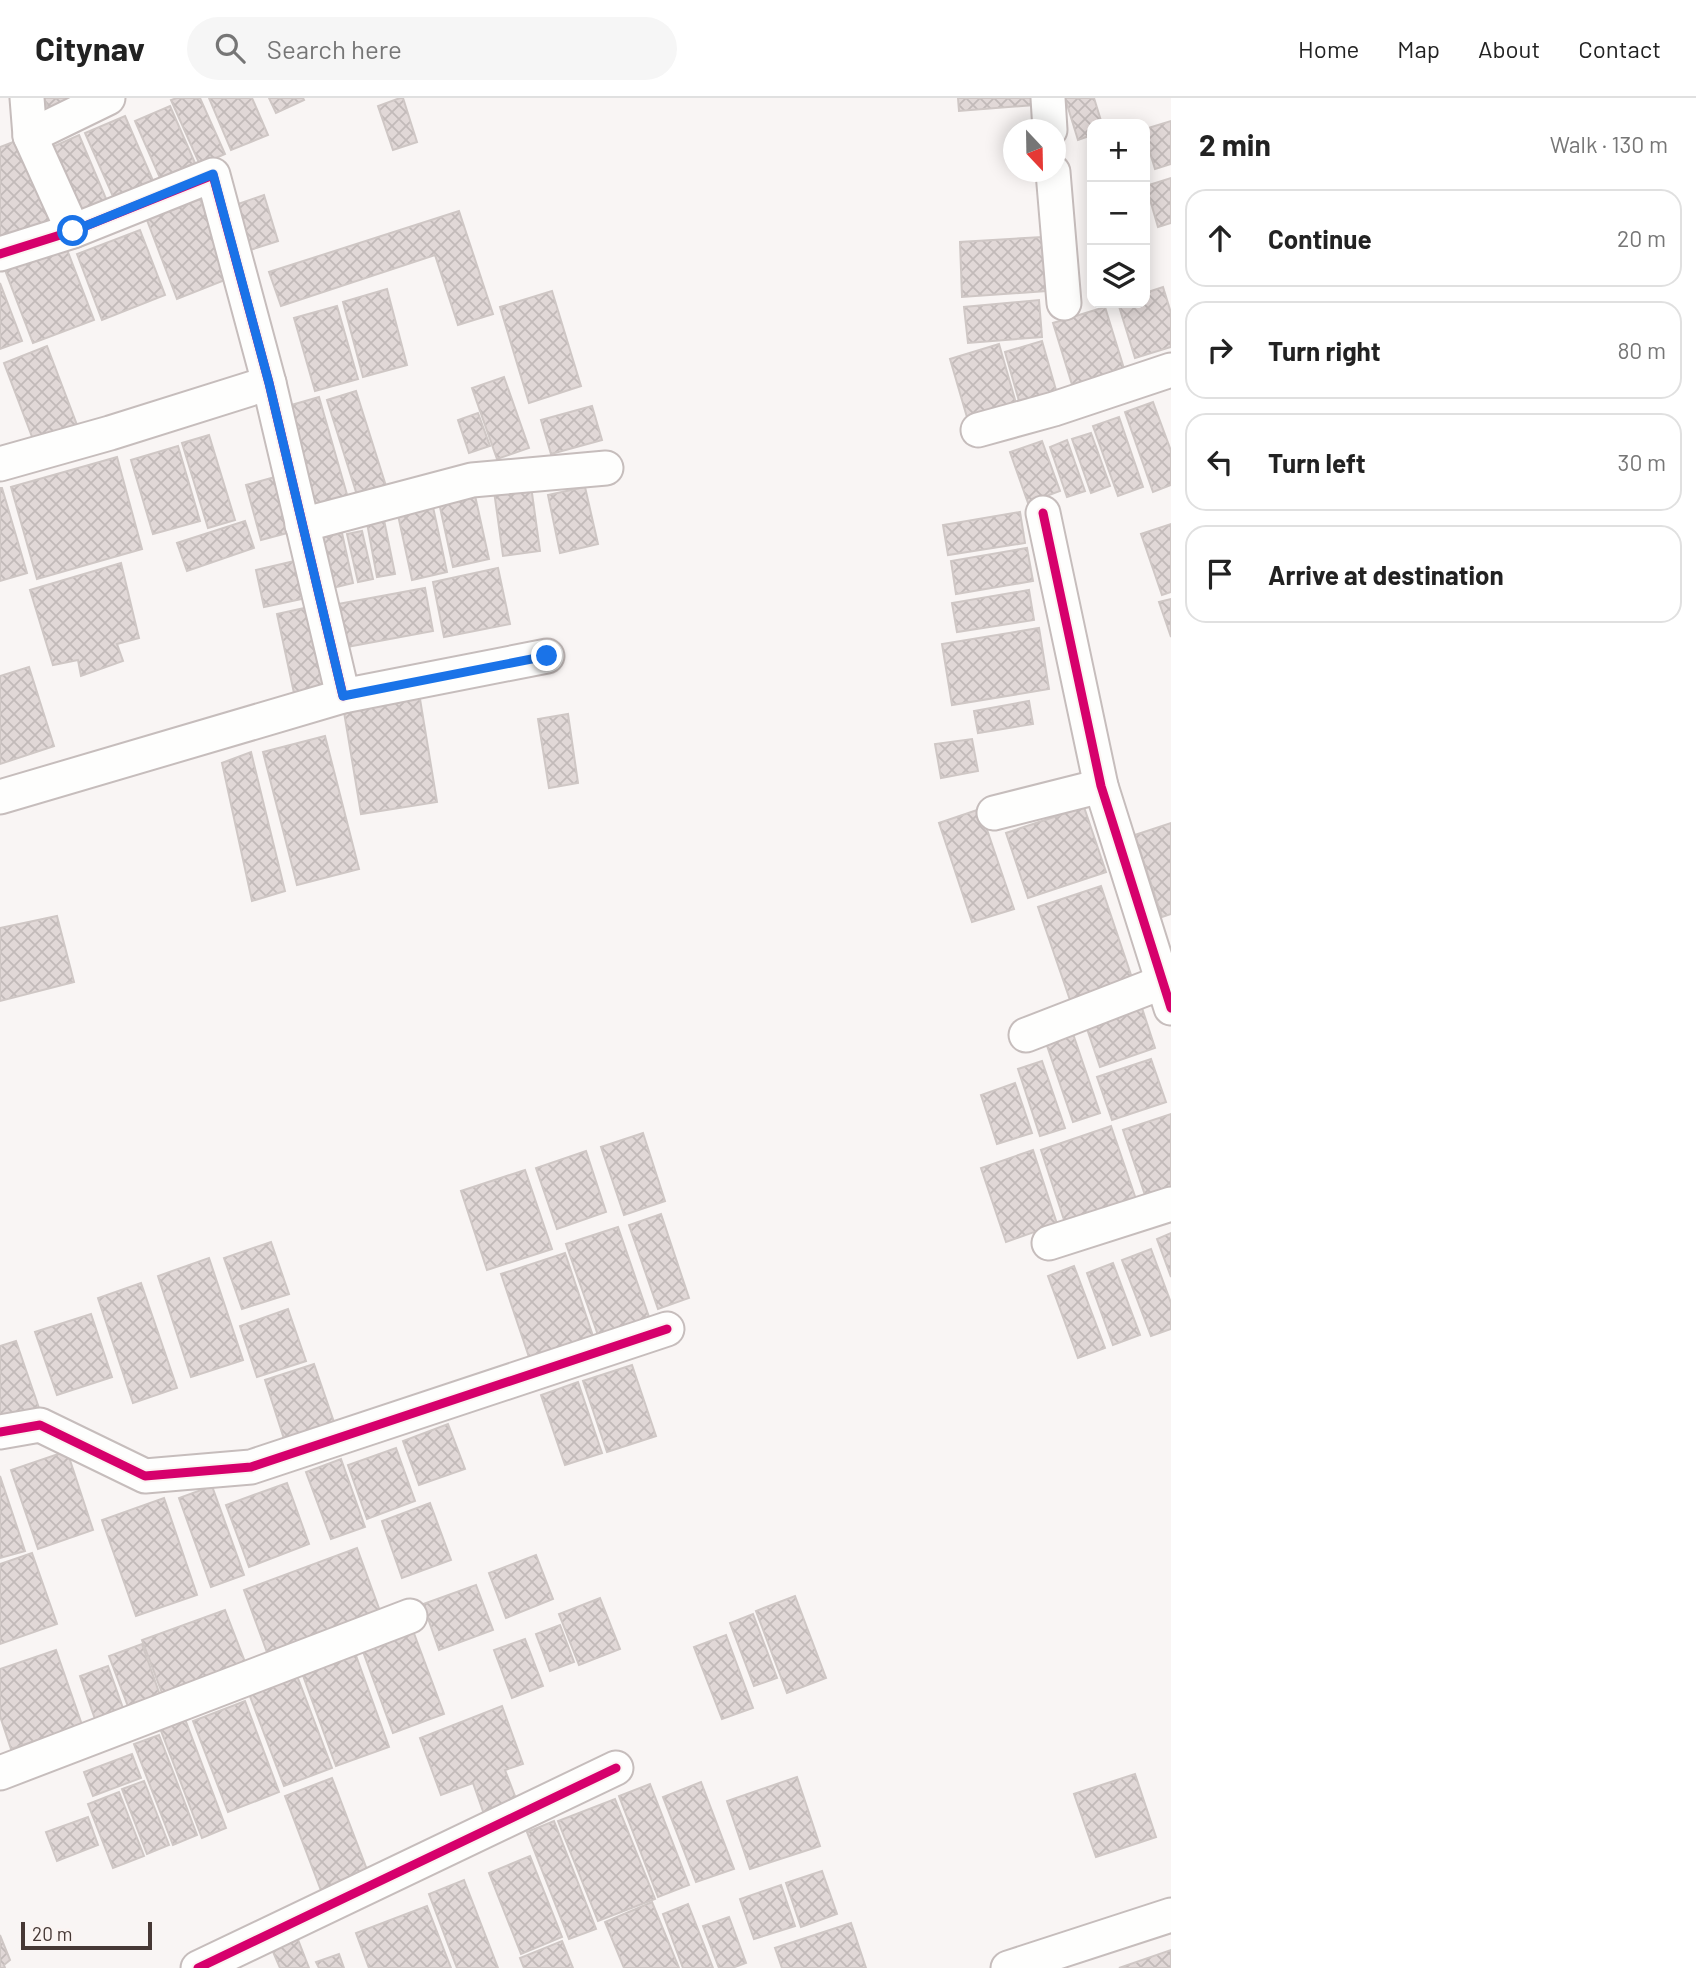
<!DOCTYPE html>
<meta charset="utf-8">
<style>
body{margin:0;font-family:Barlow,sans-serif;background:#f6f6f6;color:#222}
.controls{position:absolute;right:21px;top:21px;display:grid;overflow:hidden;border-radius:14px;box-shadow:0 4px 18px #0003}
.controls button{width:63px;height:63px;display:grid;place-items:center;padding:0;border:0;border-bottom:2px solid #e0e0e0;background:#fff;color:#222;font:35px sans-serif}
.compass{position:absolute;left:1003px;top:21px;width:63px;height:63px;border-radius:50%;background:#fff;box-shadow:0 4px 18px #0003;rotate:158deg}
.scale{position:absolute;left:21px;bottom:18px;width:131px;box-sizing:border-box;padding-left:7px;border:4px solid #463835;border-top:0;font-size:19px;line-height:24px;white-space:nowrap;color:#463835;-webkit-text-stroke:5px #fbf4f2;paint-order:stroke}
.stop{position:absolute;width:21px;height:21px;margin:-16px;border:5px solid #1a73e8;border-radius:50%;background:#fff}
.stop.end{background:#1a73e8;border-color:#fff;box-shadow:0 2px 7px #0008}
.list{margin:0;padding:0;list-style:none}
h2{display:flex;justify-content:space-between;align-items:center;height:91px;margin:0;padding:0 28px;font-size:30px}
h2 small{font-size:23px;font-weight:400;color:#767676}
.list li{display:grid;grid-template-columns:46px 1fr auto;gap:21px;align-items:center;box-sizing:border-box;height:98px;margin:0 14px 14px;padding:0 14px;border:2px solid #e0e0e0;border-radius:21px}
.list b{display:block;font-size:26px;white-space:nowrap}
.list em{font-size:23px;font-style:normal;color:#767676}
.icon{flex:none;width:38px;height:38px;fill:none;stroke:currentColor;stroke-width:2;stroke-linecap:round;stroke-linejoin:round}
.map{position:relative;flex:none;width:1171px;height:1870px;overflow:hidden}
header{display:flex;align-items:center;gap:42px;box-sizing:border-box;height:98px;padding:0 35px;background:#fff;border-bottom:2px solid #e0e0e0}
header strong{font-size:33px}
nav{display:flex;gap:38px;margin-inline-start:auto;font-size:24px}
.search{width:490px;height:63px;background:#f6f6f6;display:flex;align-items:center;gap:18px;box-sizing:border-box;padding:0 24px;border-radius:38px;color:#767676;font-size:26px}
main{display:flex}
aside{flex:1;background:#fff}
.map>svg:first-child{display:block}
</style>
<header>
<strong>Citynav</strong>
<div class="search"><svg class="icon" aria-label="search" viewBox="0 0 24 24"><circle cx="10" cy="10" r="6"/><path d="M15 15l6 6"/></svg>Search here</div>
<nav><a>Home</a><a>Map</a><a>About</a><a>Contact</a></nav>
</header>
<main>
<div class="map">
<svg width="1171" height="1870" viewBox="0 0 1171 1870">
<defs>
<pattern id="building-cross-hatch" width="8" height="8" patternUnits="userSpaceOnUse" patternTransform="scale(1.75)"><rect width="8" height="8" fill="#e1d8d7"/><path d="M0 0l8 8M0 8l8-8" fill="none" stroke="#c2bab9"/></pattern>
</defs>
<rect width="100%" height="100%" fill="#f9f5f4"/>
<!-- building -->
<g fill="url(#building-cross-hatch)" stroke="#cfc7c5" stroke-width="2">
<polygon points="44,0 100,0 51,19"/>
<polygon points="177,0 200,0 225,56 200,67 171,2"/>
<polygon points="209,0 252,0 268,37 231,52"/>
<polygon points="269,0 303,0 304,2 276,15"/>
<polygon points="400,0 403,0 417,44 393,52 378,8"/>
<polygon points="958,0 1033,0 1034,7 959,13"/>
<polygon points="1065,0 1094,0 1102,26 1092,26 1092,37 1078,42"/>
<polygon points="170,8 195,65 160,80 135,23"/>
<polygon points="125,18 154,85 115,103 85,35"/>
<polygon points="1171,23 1171,66 1155,71 1145,38 1145,31"/>
<polygon points="79,37 107,103 77,117 48,51"/>
<polygon points="21,41 52,127 0,146 0,49"/>
<polygon points="1171,80 1171,125 1158,129 1146,88"/>
<polygon points="264,97 278,143 247,153 232,108"/>
<polygon points="200,101 230,180 177,201 147,122"/>
<polygon points="459,113 493,216 458,227 435,157 281,208 269,174"/>
<polygon points="140,132 165,197 102,222 77,156"/>
<polygon points="1042,139 1046,193 962,199 960,144"/>
<polygon points="66,149 94,222 33,245 5,172"/>
<polygon points="0,185 22,243 0,251"/>
<polygon points="1163,189 1171,215 1171,249 1135,260 1118,205 1145,205 1145,195"/>
<polygon points="387,191 407,267 363,279 343,204"/>
<polygon points="552,193 581,288 529,305 500,209"/>
<polygon points="1039,202 1042,239 968,245 964,209"/>
<polygon points="337,208 358,281 315,293 294,220"/>
<polygon points="1105,209 1126,277 1074,293 1053,225"/>
<polygon points="1042,243 1060,306 1023,317 1005,254"/>
<polygon points="999,246 1018,312 969,326 950,261"/>
<polygon points="47,248 77,327 34,344 4,265"/>
<polygon points="504,279 529,350 497,361 472,290"/>
<polygon points="356,293 386,388 357,397 327,302"/>
<polygon points="319,299 348,400 309,410 281,310"/>
<polygon points="1153,304 1171,353 1171,387 1153,394 1125,314"/>
<polygon points="592,308 602,342 551,356 541,322"/>
<polygon points="478,315 490,348 469,355 458,322"/>
<polygon points="1119,319 1143,389 1118,398 1093,328"/>
<polygon points="1091,335 1110,388 1091,395 1072,341"/>
<polygon points="209,337 235,422 208,430 182,345"/>
<polygon points="1067,342 1085,393 1067,399 1050,349"/>
<polygon points="1042,343 1060,393 1028,405 1010,354"/>
<polygon points="178,348 200,423 153,436 131,362"/>
<polygon points="117,359 142,451 37,481 11,389"/>
<polygon points="275,379 291,434 261,442 246,387"/>
<polygon points="531,388 540,453 503,458 494,393"/>
<polygon points="585,389 598,446 560,455 548,397"/>
<polygon points="0,390 2,390 27,475 0,483"/>
<polygon points="474,393 489,461 453,469 438,400"/>
<polygon points="433,409 447,474 412,482 398,417"/>
<polygon points="1020,414 1025,445 948,457 943,427"/>
<polygon points="384,422 395,476 377,479 367,425"/>
<polygon points="245,423 254,450 187,473 177,445"/>
<polygon points="1171,426 1171,494 1162,497 1141,436"/>
<polygon points="362,433 373,481 358,484 347,436"/>
<polygon points="342,435 353,485 324,492 314,441"/>
<polygon points="1027,450 1033,483 956,496 951,463"/>
<polygon points="303,461 311,499 264,509 256,472"/>
<polygon points="121,465 139,540 117,546 123,563 81,578 78,562 53,567 30,492"/>
<polygon points="498,470 510,526 444,539 433,484"/>
<polygon points="425,490 433,533 336,551 327,508"/>
<polygon points="1029,492 1034,522 957,534 952,505"/>
<polygon points="1171,501 1171,539 1159,504"/>
<polygon points="318,507 334,586 294,595 277,516"/>
<polygon points="1039,530 1049,591 952,607 942,546"/>
<polygon points="29,569 54,648 0,666 0,578"/>
<polygon points="419,595 437,704 361,716 343,608"/>
<polygon points="1029,603 1033,626 978,635 974,613"/>
<polygon points="568,616 578,685 549,690 538,621"/>
<polygon points="325,638 359,771 297,787 263,654"/>
<polygon points="972,641 978,673 941,680 935,646"/>
<polygon points="251,654 285,793 252,803 222,665"/>
<polygon points="1084,709 1106,774 1028,800 1006,735"/>
<polygon points="980,711 1014,811 972,824 939,725"/>
<polygon points="1171,725 1171,816 1162,819 1135,737"/>
<polygon points="1101,788 1132,880 1070,902 1038,809"/>
<polygon points="57,818 74,884 0,903 0,830"/>
<polygon points="1141,907 1155,950 1100,969 1085,925"/>
<polygon points="1070,927 1100,1015 1073,1024 1043,936"/>
<polygon points="1151,961 1166,1004 1112,1022 1097,979"/>
<polygon points="1042,963 1065,1030 1040,1038 1018,971"/>
<polygon points="1015,985 1032,1035 997,1046 981,997"/>
<polygon points="1171,1016 1171,1095 1147,1103 1123,1032"/>
<polygon points="1111,1028 1138,1107 1067,1131 1041,1052"/>
<polygon points="643,1035 665,1103 624,1117 601,1049"/>
<polygon points="1033,1052 1057,1126 1006,1144 981,1070"/>
<polygon points="586,1053 606,1114 557,1131 536,1070"/>
<polygon points="525,1072 552,1151 487,1172 461,1093"/>
<polygon points="661,1116 689,1200 658,1211 629,1127"/>
<polygon points="618,1129 650,1222 599,1240 566,1146"/>
<polygon points="1171,1135 1171,1179 1157,1141"/>
<polygon points="271,1144 289,1196 242,1211 224,1160"/>
<polygon points="1151,1151 1171,1205 1171,1231 1151,1238 1122,1162"/>
<polygon points="565,1155 594,1241 530,1262 501,1176"/>
<polygon points="209,1160 243,1262 191,1279 158,1178"/>
<polygon points="1113,1165 1140,1237 1113,1247 1087,1175"/>
<polygon points="1074,1168 1105,1250 1078,1260 1048,1178"/>
<polygon points="141,1185 177,1290 133,1305 98,1200"/>
<polygon points="288,1211 306,1263 257,1279 240,1228"/>
<polygon points="91,1216 112,1279 57,1297 35,1234"/>
<polygon points="16,1243 39,1310 0,1323 0,1248"/>
<polygon points="314,1266 336,1330 286,1347 265,1282"/>
<polygon points="632,1267 656,1338 607,1354 583,1283"/>
<polygon points="578,1284 602,1355 565,1367 541,1297"/>
<polygon points="448,1326 465,1371 419,1387 403,1343"/>
<polygon points="396,1350 415,1403 367,1421 348,1367"/>
<polygon points="67,1353 93,1432 38,1451 11,1372"/>
<polygon points="341,1361 365,1429 331,1441 306,1374"/>
<polygon points="0,1378 25,1453 0,1460"/>
<polygon points="287,1385 309,1446 249,1469 226,1407"/>
<polygon points="212,1388 244,1477 211,1489 179,1400"/>
<polygon points="164,1400 197,1497 136,1518 102,1422"/>
<polygon points="430,1405 451,1462 402,1480 382,1423"/>
<polygon points="357,1450 381,1516 268,1557 244,1492"/>
<polygon points="32,1455 57,1526 0,1546 0,1466"/>
<polygon points="536,1457 553,1501 506,1520 489,1475"/>
<polygon points="476,1487 493,1532 439,1552 423,1506"/>
<polygon points="795,1498 826,1580 787,1595 756,1513"/>
<polygon points="600,1500 620,1551 579,1567 559,1516"/>
<polygon points="225,1512 245,1564 162,1595 142,1542"/>
<polygon points="753,1516 777,1580 754,1588 730,1525"/>
<polygon points="560,1527 574,1564 550,1573 536,1536"/>
<polygon points="412,1530 444,1616 393,1635 361,1548"/>
<polygon points="726,1537 753,1610 722,1621 694,1549"/>
<polygon points="525,1541 543,1588 512,1600 494,1552"/>
<polygon points="142,1546 161,1600 129,1611 109,1558"/>
<polygon points="56,1552 82,1627 11,1651 0,1618 0,1571"/>
<polygon points="354,1552 389,1649 336,1668 301,1572"/>
<polygon points="108,1568 124,1613 96,1624 80,1578"/>
<polygon points="296,1575 332,1670 284,1688 248,1593"/>
<polygon points="245,1603 279,1694 228,1714 193,1623"/>
<polygon points="502,1608 523,1666 505,1672 518,1706 485,1719 473,1685 441,1697 420,1640"/>
<polygon points="185,1621 226,1730 202,1740 160,1630"/>
<polygon points="159,1637 197,1737 173,1747 134,1646"/>
<polygon points="132,1656 141,1680 93,1698 84,1674"/>
<polygon points="1135,1676 1156,1739 1096,1759 1074,1696"/>
<polygon points="797,1679 820,1748 750,1771 727,1703"/>
<polygon points="332,1680 369,1777 322,1795 285,1698"/>
<polygon points="144,1683 169,1747 147,1756 122,1691"/>
<polygon points="701,1684 734,1771 696,1784 663,1699"/>
<polygon points="650,1686 689,1787 658,1799 619,1698"/>
<polygon points="119,1694 144,1758 113,1770 88,1706"/>
<polygon points="615,1701 655,1801 598,1823 558,1723"/>
<polygon points="88,1719 98,1747 57,1763 46,1734"/>
<polygon points="554,1723 596,1831 569,1841 527,1734"/>
<polygon points="530,1758 562,1839 521,1856 489,1775"/>
<polygon points="822,1773 837,1816 801,1829 786,1785"/>
<polygon points="464,1782 498,1870 457,1870 429,1796"/>
<polygon points="781,1787 795,1828 754,1841 740,1801"/>
<polygon points="652,1804 679,1870 624,1870 605,1824"/>
<polygon points="688,1806 713,1870 683,1870 663,1816"/>
<polygon points="427,1808 451,1870 369,1870 356,1835"/>
<polygon points="729,1819 746,1865 732,1870 719,1870 703,1828"/>
<polygon points="851,1825 866,1870 782,1870 775,1850"/>
<polygon points="0,1837 10,1862 4,1867 5,1870 0,1870"/>
<polygon points="297,1839 309,1870 280,1870 271,1849"/>
<polygon points="562,1843 573,1870 524,1870 520,1860"/>
<polygon points="1171,1852 1171,1870 1119,1870"/>
<polygon points="339,1856 344,1870 319,1870 316,1864"/>
</g>
<g fill="none" stroke-linecap="round" stroke-linejoin="round">
<defs>
<g id="street">
<polyline points="27,0 30,38 73,133"/>
<polyline points="1048,0 1050,32"/>
<polyline points="30,38 108,0"/>
<polyline points="1053,74 1064,205"/>
<polyline points="0,156 73,133 213,77 269,285 343,598"/>
<polyline points="978,332 1054,311 1171,272"/>
<polyline points="0,366 110,335 269,285"/>
<polyline points="1043,415 1101,688 1171,910"/>
<polyline points="302,427 472,382 606,370"/>
<polyline points="0,699 343,598 547,558"/>
<polyline points="994,715 1101,688"/>
<polyline points="1026,937 1163,884"/>
<polyline points="1049,1145 1171,1106"/>
<polyline points="0,1334 40,1327 145,1378 251,1369 667,1231"/>
<polyline points="0,1675 410,1518"/>
<polyline points="198,1870 616,1670"/>
<polyline points="1008,1870 1171,1817"/>
</g>
</defs>
<!-- street casing -->
<use href="#street" stroke="#c6bdbc" stroke-width="37"/>
<!-- street -->
<use href="#street" stroke="#fefefd" stroke-width="33"/>
<defs>
<g id="cycleway">
<polyline points="0,156 73,133 213,77 269,285 343,598"/>
<polyline points="1043,415 1101,688 1171,910"/>
<polyline points="0,1334 40,1327 145,1378 251,1369 667,1231"/>
<polyline points="198,1870 616,1670"/>
</g>
</defs>
<!-- cycleway casing -->
<use href="#cycleway" stroke="#fbf4f2" stroke-width="13"/>
<!-- cycleway -->
<use href="#cycleway" stroke="#d6006c" stroke-width="9"/>
</g>
<g fill="none" stroke-linecap="round" stroke-linejoin="round">
<!-- route -->
<polyline stroke="#1a73e8" stroke-width="9" points="73,133 213,76 269,285 343,598 547,558"/>
</g>
</svg>
<div class="controls">
<button>+</button>
<button>−</button>
<button><svg class="icon" aria-label="layers" viewBox="0 0 24 24"><path d="M12 4l9 5-9 5-9-5zM3 14l9 5 9-5"/></svg></button>
</div>
<svg class="compass" viewBox="-18 -18 36 36"><path d="M0-13l5 13h-10z" fill="#e53935"/><path d="M0 13l5-13h-10z" fill="#767676"/></svg>
<div class="scale">20 m</div>
<div class="stop" style="left:73px;top:133px"></div>
<div class="stop end" style="left:547px;top:558px"></div>
</div>
<aside>
<h2>2 min<small>Walk · 130 m</small></h2>
<ul class="list">
<li><svg class="icon" aria-label="ahead" viewBox="0 0 24 24"><path d="M12 20V5M6 11l6-6 6 6"/></svg><div><b>Continue</b></div><em>20 m</em></li>
<li><svg class="icon" aria-label="right" viewBox="0 0 24 24"><path d="M7 20v-9h11M14 6l5 5-5 5"/></svg><div><b>Turn right</b></div><em>80 m</em></li>
<li><svg class="icon" aria-label="left" viewBox="0 0 24 24"><path d="M17 20v-9H6M10 6l-5 5 5 5"/></svg><div><b>Turn left</b></div><em>30 m</em></li>
<li><svg class="icon" aria-label="arrive" viewBox="0 0 24 24"><path d="M6 21V4h12l-3 4 3 4H6"/></svg><div><b>Arrive at destination</b></div></li>
</ul>
</aside>
</main>
